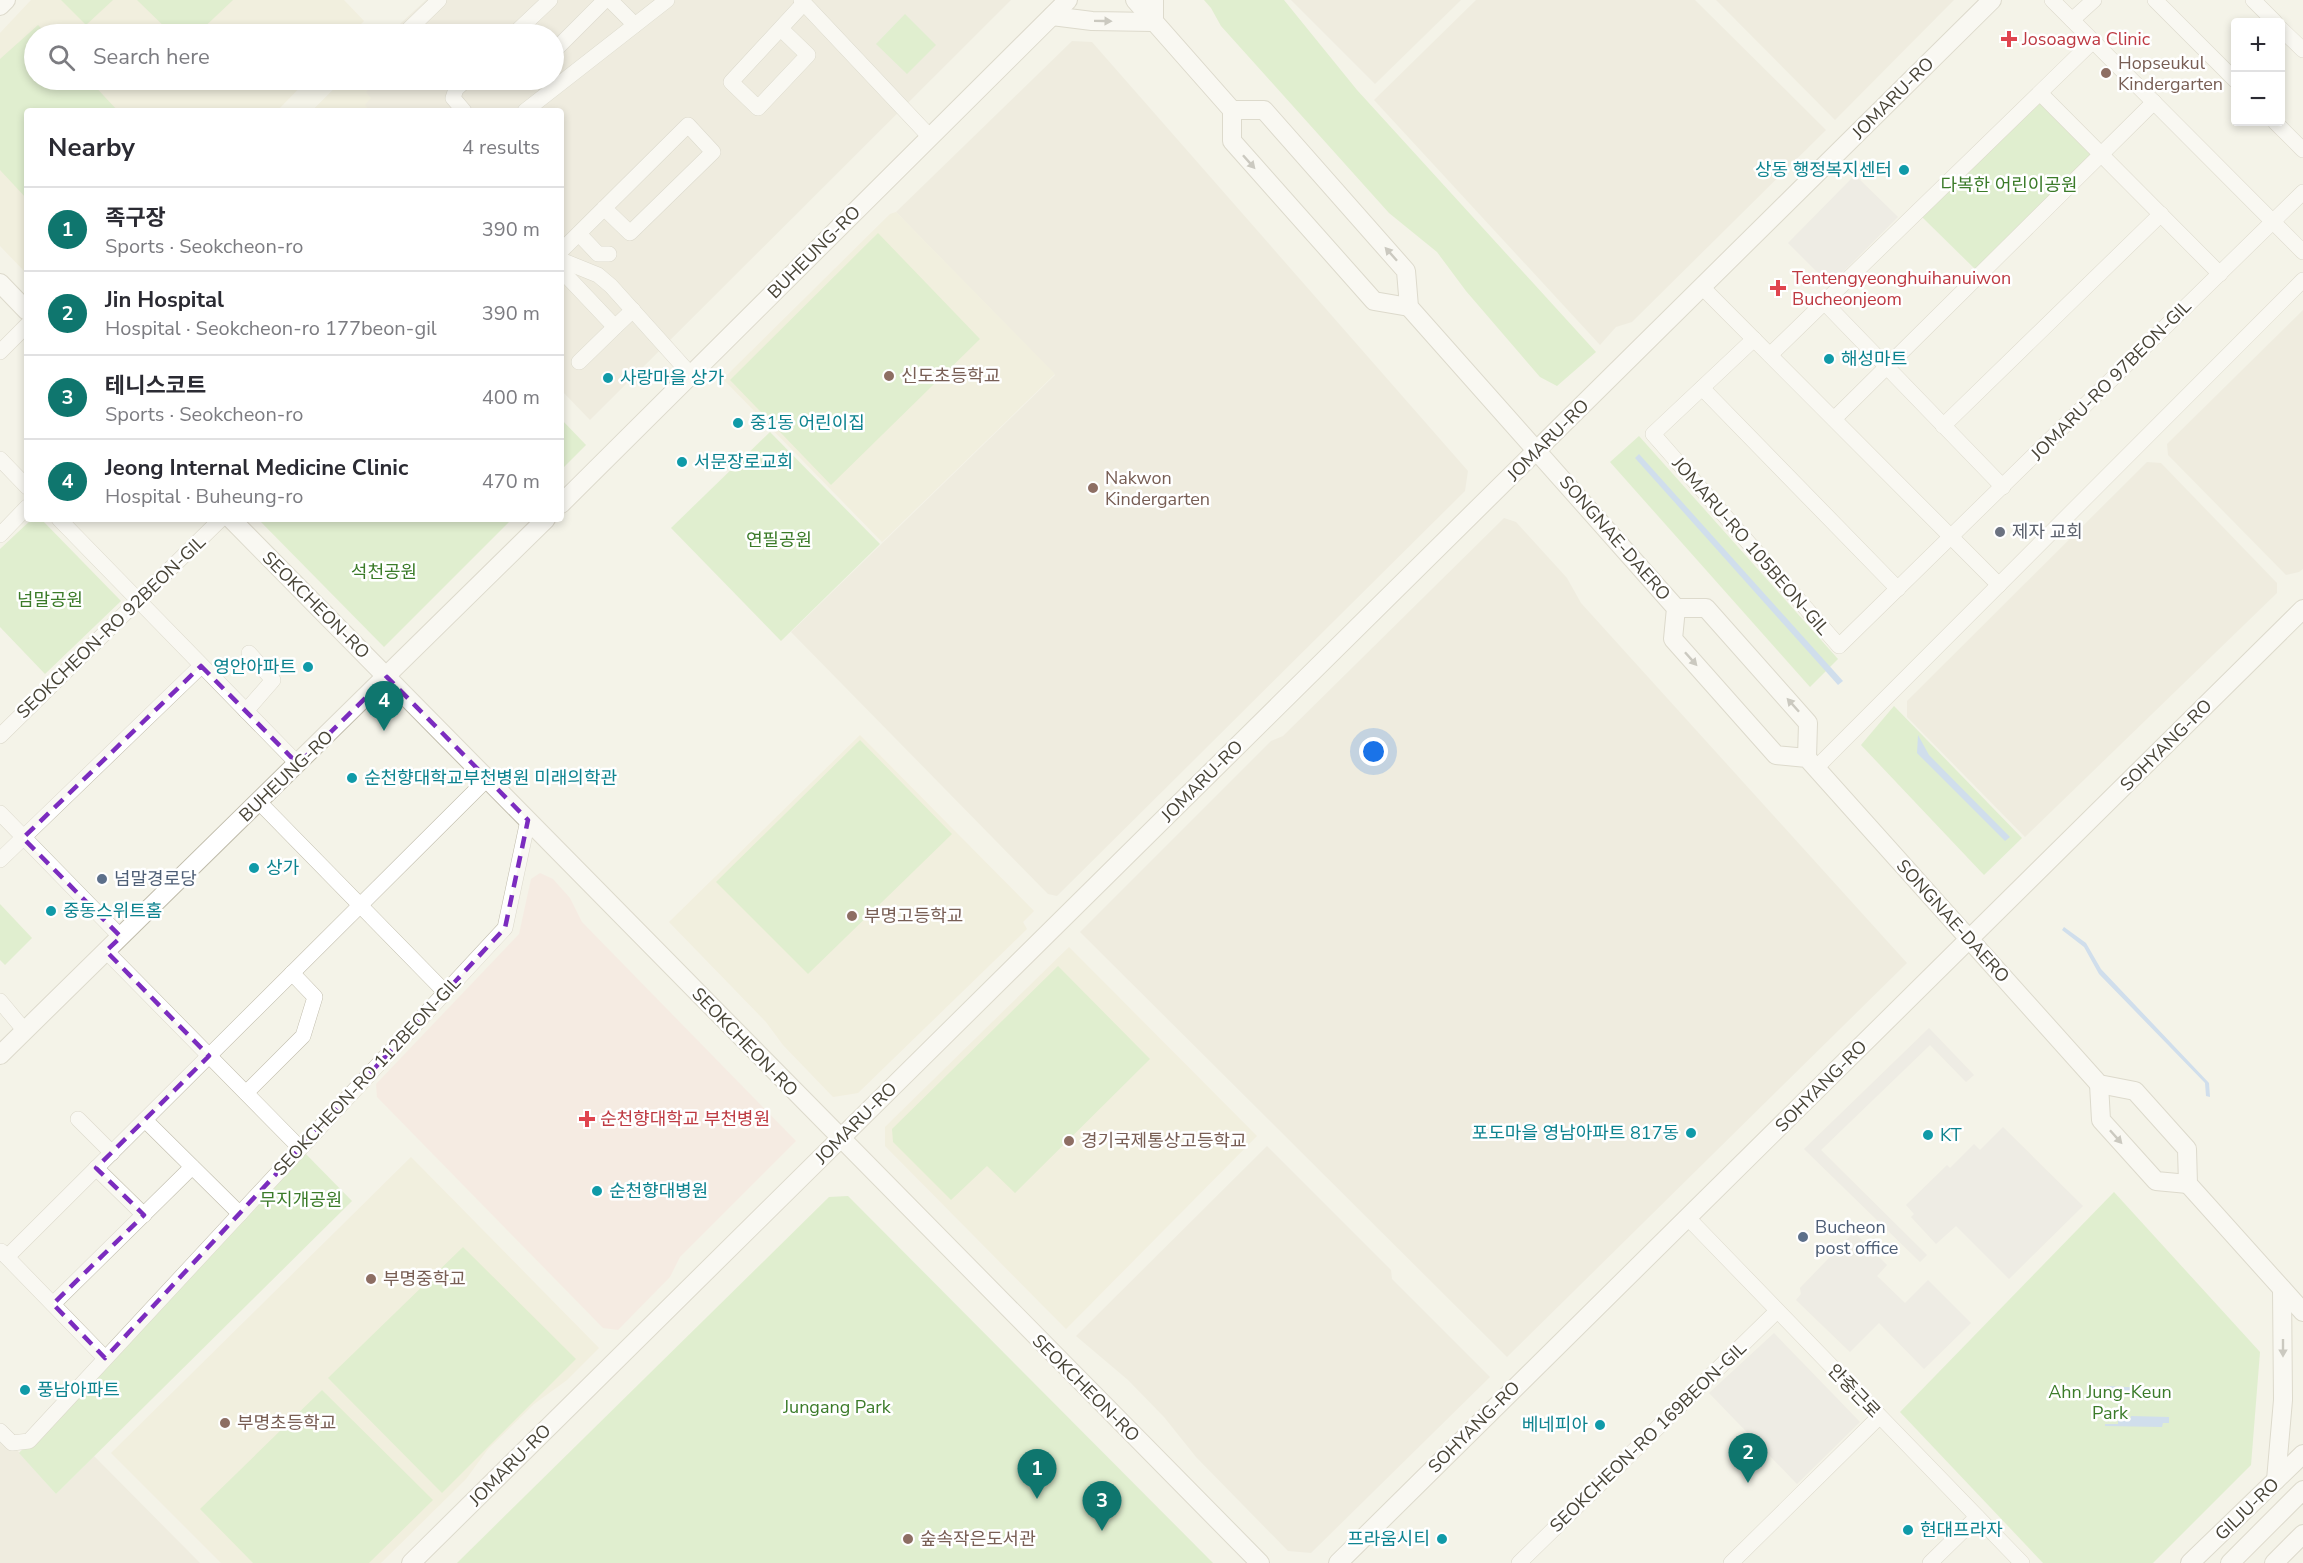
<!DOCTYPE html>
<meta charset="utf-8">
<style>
body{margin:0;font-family:"Nunito Sans","Noto Sans KR",sans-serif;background:#f2f2f3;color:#2b2b33}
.controls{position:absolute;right:18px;top:18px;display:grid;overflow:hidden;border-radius:6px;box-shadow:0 3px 9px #0003}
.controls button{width:54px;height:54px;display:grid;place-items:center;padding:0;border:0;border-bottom:2px solid #e1e1e2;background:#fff;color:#2b2b33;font:30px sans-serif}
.you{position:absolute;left:1374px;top:752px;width:21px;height:21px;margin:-15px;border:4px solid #fff;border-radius:50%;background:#1a73e8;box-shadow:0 0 0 9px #1a73e833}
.badge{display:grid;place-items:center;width:39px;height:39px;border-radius:50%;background:#0f766e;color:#fff;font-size:20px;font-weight:700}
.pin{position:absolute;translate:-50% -50px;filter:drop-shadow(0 2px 3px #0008)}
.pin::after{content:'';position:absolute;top:32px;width:21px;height:18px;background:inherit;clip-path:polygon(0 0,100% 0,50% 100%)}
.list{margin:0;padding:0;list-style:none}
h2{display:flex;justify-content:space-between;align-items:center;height:78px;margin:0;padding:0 24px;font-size:26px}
h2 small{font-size:20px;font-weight:400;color:#7c7c81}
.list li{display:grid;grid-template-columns:39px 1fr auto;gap:18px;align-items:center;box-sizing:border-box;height:84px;padding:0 24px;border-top:2px solid #e1e1e2}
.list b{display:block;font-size:22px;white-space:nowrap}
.list p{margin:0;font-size:20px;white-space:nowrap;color:#7c7c81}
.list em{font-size:20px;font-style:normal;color:#7c7c81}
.icon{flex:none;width:33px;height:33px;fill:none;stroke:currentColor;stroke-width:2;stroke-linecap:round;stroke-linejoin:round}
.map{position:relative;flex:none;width:2303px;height:1563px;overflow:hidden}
.search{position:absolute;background:#fff;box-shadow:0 3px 9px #0003;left:24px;top:24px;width:540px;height:66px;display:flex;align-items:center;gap:15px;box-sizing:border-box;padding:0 21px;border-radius:33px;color:#7c7c81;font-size:22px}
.panel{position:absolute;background:#fff;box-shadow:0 3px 9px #0003;left:24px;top:108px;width:540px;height:414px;border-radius:6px}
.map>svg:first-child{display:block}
</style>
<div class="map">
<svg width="2303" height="1563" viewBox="0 0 2303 1563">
<rect width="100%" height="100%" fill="#f4f3e8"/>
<!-- residential -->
<g fill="#e8e5d6">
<polygon points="426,0 1011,0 590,420 561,390 561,111 312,111 343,80 554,80 554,34 389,34"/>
<polygon points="1291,0 1461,0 1375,84"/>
<polygon points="1476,0 1695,0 1826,130 1632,322 1616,327 1600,345 1374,100"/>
<polygon points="1716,0 1954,0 1835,120"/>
<polygon points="1072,41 1092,42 1468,471 1465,491 1057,896 1048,894 791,632 1055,375 896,212"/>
<polygon points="2303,310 2303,569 2299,572 2286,575 2168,455 2167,444"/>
<polygon points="2147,462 2161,463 2277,583 2277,593 2025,837 1907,717 1907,701"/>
<polygon points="1504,518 1516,522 1567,578 1581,603 1907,963 1507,1357 1080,932 1271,741 1283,736"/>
<polygon points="1267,1146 1391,1270 1392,1279 1490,1377 1311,1553 1288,1551 1196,1457 1164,1417 1128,1380 1076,1336"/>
<polygon points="0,1431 56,1494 94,1456 200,1563 0,1563"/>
</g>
<!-- education -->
<g fill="#eeead2">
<polygon points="31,0 344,0 364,21 351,34 34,34 34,80 307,80 277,111 27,111 27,274 0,246 0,33"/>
<polygon points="343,80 373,80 376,82 366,92 371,98 365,105 370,111 312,111"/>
<polygon points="896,212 1055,374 882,542 723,379 890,214"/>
<polygon points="860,735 1034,911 1023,922 1027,929 858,1093 833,1097 783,1045 766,1022 669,922"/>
<polygon points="1069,947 1257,1136 1066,1329 885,1146 885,1127"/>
<polygon points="411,1157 599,1348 567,1380 534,1404 488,1449 466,1479 381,1563 221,1563 111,1453"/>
</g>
<!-- medical -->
<polygon fill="#f5e3dc" points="540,873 553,879 570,898 582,922 796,1141 680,1257 670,1277 618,1330 603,1328 377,1097 376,1084 519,934 531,879"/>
<!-- green -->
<g fill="#c7e9b1">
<polygon points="61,0 113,0 86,25"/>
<polygon points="137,0 233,0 197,34 172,34"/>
<polygon points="1204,0 1284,0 1357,90 1596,352 1557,386 1540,377 1466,291 1437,252 1389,213 1221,26 1211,8"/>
<polygon points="905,14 936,45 907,74 876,44"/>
<polygon points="38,25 47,34 34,34 34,80 89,80 118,111 27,111 27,199 0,170 0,59"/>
<polygon points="2041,99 2095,153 1977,271 1922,217"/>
<polygon points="878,233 980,339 831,485 730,380"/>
<polygon points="561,419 586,445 561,470"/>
<polygon points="770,432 880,544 781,641 671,528"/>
<polygon points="1639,436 1838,659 1810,687 1610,462"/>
<polygon points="32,519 41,519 121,601 45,674 0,627 0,549"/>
<polygon points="258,519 512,519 384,647"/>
<polygon points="1894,706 2022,838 1984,875 1861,745"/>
<polygon points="860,740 952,834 808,974 716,882"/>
<polygon points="0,904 32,938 5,965 0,960"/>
<polygon points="1058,966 1150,1059 1015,1193 987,1166 951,1200 893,1142 892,1129"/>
<polygon points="300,1148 352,1201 56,1494 19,1453"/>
<polygon points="2114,1192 2260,1352 2251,1465 2153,1563 2043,1563 1900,1412"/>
<polygon points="848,1196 1213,1563 457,1563 829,1197"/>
<polygon points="463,1247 576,1359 442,1493 328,1378"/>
<polygon points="322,1390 433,1500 369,1563 253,1563 200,1509"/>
</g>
<!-- parking -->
<g fill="#e6e4e0">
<polygon points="1855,175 1898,217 1830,285 1788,243"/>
<polygon points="1929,1028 1974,1075 1966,1082 1930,1045 1821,1150 1927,1255 1920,1262 1804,1149"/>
<polygon points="2003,1127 2083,1206 2009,1279 1956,1226 1936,1244 1911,1217 1914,1214 1906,1205 1947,1165 1950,1168 1974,1144 1980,1150"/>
<polygon points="1854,1232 1887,1265 1877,1276 1905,1303 1928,1280 1971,1323 1924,1369 1879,1323 1850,1352 1796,1300 1801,1294 1800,1288"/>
<polygon points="1774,1333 1860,1422 1797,1484 1709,1393"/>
</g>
<!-- water -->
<g fill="#a4c6f1">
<polygon points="1639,454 1843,681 1838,685 1635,458"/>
<polygon points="1918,735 1929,755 2010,837 2005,841 1917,753"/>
<polygon points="2064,927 2086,943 2101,969 2209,1083 2210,1097 2206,1096 2205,1083 2099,974 2084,947 2062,930"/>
<polygon points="2106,1386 2164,1389 2164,1392 2171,1392 2170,1399 2131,1397 2131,1393 2118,1393 2119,1389 2106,1389"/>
<polygon points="2131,1416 2169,1417 2169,1423 2163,1423 2162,1427 2105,1426 2105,1424 2118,1424 2118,1420 2130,1420"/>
</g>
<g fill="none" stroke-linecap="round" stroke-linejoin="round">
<defs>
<g id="minor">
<polyline points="610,0 635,25"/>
<polyline points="801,0 930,137"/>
<polyline points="2052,0 2303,252"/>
<polyline points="2155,0 2236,81"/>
<polyline points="2253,0 2275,22"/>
<polyline points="2072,20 2094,0"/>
<polyline points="2280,28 2303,50"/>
<polyline points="781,29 808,55 758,108 731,82 804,3"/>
<polyline points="404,34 439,0"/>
<polyline points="514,34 550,0"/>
<polyline points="554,51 605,0"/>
<polyline points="2040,93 2220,274"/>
<polyline points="464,111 453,98 456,89 466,80"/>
<polyline points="525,111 667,0"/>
<polyline points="2275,122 2303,150"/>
<polyline points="579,234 598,254 609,254"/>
<polyline points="561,251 688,125 713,152 630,233 604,208"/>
<polyline points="561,260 598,275 611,286 691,375"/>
<polyline points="561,270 615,327 633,310"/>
<polyline points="1702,287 1999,585"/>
<polyline points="1824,302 2003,487"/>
<polyline points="1754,339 1653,434 1839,646 2303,192"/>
<polyline points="0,352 27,325"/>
<polyline points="1770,355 2093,41"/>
<polyline points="579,362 615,327"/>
<polyline points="1702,388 1898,589"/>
<polyline points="1834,419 2154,102"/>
<polyline points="1943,426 2161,214"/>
<polyline points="0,459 27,487"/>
<polyline points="59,519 298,764"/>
<polyline points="0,535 27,507"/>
<polyline points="246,711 273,680 249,653"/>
<polyline points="0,736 221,519"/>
<polyline points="1816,768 2303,280"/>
<polyline points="259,802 445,992"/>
<polyline points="0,813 121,937"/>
<polyline points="0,860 201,666"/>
<polyline points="106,951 300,1148"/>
<polyline points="0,1001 25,1031"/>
<polyline points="246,1093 303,1036 315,997 292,973"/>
<polyline points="78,1119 112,1153"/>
<polyline points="145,1120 240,1214"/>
<polyline points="96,1168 144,1215"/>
<polyline points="1688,1218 2022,1563"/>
<polyline points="1,1251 105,1358"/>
<polyline points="7,1257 487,779"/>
<polyline points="53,1304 192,1167"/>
<polyline points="0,1431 12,1443 29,1441 505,928 528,820"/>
<polyline points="1519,1563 1777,1311"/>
<polyline points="1731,1563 1879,1417"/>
<polyline points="1930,1563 1977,1517"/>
</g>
<g id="tertiary">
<polyline points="1135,0 1232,110 1232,141 1374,301 1409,307"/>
<polyline points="0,6 6,0"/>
<polyline points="1052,16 1092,21 1154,22 1154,0"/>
<polyline points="1232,110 1264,110 1406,271 1409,307 1676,608 1673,639 1776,755 1807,758 2099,1084 2135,1091 2187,1149 2188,1184 2303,1312"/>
<polyline points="0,283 27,311"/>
<polyline points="561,504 1068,0"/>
<polyline points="231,519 1260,1563"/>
<polyline points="1676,608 1706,608 1808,723 1807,758"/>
<polyline points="0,1055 546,519"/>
<polyline points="2099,1084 2101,1120 2156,1181 2188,1184"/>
<polyline points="2276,1480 2283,1400 2282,1289"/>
<polyline points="411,1563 1992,0"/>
<polyline points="1338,1563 2303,609"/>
<polyline points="2190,1563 2303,1454"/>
<polyline points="2230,1563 2303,1490"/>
<polyline points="2274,1563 2303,1534"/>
</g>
</defs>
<!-- minor casing -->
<use href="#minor" stroke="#c0bcab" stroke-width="16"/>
<!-- tertiary casing -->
<use href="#tertiary" stroke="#c0bcab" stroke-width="20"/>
<!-- minor -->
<use href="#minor" stroke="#fff" stroke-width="15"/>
<!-- tertiary -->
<use href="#tertiary" stroke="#fff" stroke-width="18"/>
</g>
<!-- one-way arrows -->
<defs><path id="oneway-solid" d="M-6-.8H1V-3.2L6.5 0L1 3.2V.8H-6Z" transform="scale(1.5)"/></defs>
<g fill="#9a9891">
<use href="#oneway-solid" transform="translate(1103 21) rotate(1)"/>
<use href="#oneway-solid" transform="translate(1249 162) rotate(48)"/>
<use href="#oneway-solid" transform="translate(1391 254) rotate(-132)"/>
<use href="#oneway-solid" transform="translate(1691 659) rotate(48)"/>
<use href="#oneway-solid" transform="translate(1793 705) rotate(-132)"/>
<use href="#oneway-solid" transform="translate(2116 1137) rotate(48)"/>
<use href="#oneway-solid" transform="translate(2283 1348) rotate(90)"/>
</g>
<!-- marked area -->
<path d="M0 0H2303V1563H0ZM201,666l97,98 89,-87 141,143 -23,108 -400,430 -52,-54 91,-89 -48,-47 113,-112 -103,-105 15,-14 -98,-99z" fill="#f4f3e8" fill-opacity=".55" fill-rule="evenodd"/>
<path fill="none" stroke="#7b2cbf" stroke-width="4.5" stroke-dasharray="12 8" stroke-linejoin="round" d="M201,666l97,98 89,-87 141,143 -23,108 -400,430 -52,-54 91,-89 -48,-47 113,-112 -103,-105 15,-14 -98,-99z"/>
<!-- markers -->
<g fill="#e0444e" stroke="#fff" stroke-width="2">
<path d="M2006 30h6v6h6v6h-6v6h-6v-6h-6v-6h6z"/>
<path d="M1775 279h6v6h6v6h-6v6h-6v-6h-6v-6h6z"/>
<path d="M584 1110h6v6h6v6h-6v6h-6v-6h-6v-6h6z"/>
</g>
<g fill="#8d6e63" stroke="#fff" stroke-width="2">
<circle cx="2106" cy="73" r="6"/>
<circle cx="889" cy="376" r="6"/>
<circle cx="1093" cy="488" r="6"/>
<circle cx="852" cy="916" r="6"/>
<circle cx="1069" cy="1141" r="6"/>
<circle cx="371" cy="1279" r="6"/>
<circle cx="225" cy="1423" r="6"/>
<circle cx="908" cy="1539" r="6"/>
</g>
<g fill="#0f9aa8" stroke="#fff" stroke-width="2">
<circle cx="1904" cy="170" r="6"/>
<circle cx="1829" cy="359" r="6"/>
<circle cx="608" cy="378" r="6"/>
<circle cx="738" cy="423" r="6"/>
<circle cx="682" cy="462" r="6"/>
<circle cx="308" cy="667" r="6"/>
<circle cx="352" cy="778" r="6"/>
<circle cx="254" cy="868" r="6"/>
<circle cx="51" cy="911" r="6"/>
<circle cx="1691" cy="1133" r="6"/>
<circle cx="1928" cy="1135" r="6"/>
<circle cx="597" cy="1191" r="6"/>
<circle cx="25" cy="1390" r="6"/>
<circle cx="1600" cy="1425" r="6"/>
<circle cx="1908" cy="1530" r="6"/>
<circle cx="1442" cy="1539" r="6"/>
</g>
<circle fill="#6b7280" stroke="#fff" stroke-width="2" cx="2000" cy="532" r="6"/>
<g fill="#5c6f8a" stroke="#fff" stroke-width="2">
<circle cx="102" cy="879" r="6"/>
<circle cx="1803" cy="1237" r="6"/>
</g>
<g text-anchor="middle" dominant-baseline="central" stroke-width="5" stroke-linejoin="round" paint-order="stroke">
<!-- health labels -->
<g font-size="18" fill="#be3a42" stroke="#fff" text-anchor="start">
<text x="2022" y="39">Josoagwa Clinic</text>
<text x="1792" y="278">Tentengyeonghuihanuiwon<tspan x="1792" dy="21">Bucheonjeom</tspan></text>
<text x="600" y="1119">순천향대학교 부천병원</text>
</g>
<!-- education labels -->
<g font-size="18" fill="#785e54" stroke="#fff" text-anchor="start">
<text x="2118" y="63">Hopseukul<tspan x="2118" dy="21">Kindergarten</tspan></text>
<text x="901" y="376">신도초등학교</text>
<text x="1105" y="478">Nakwon<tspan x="1105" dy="21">Kindergarten</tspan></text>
<text x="864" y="916">부명고등학교</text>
<text x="1081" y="1141">경기국제통상고등학교</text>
<text x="383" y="1279">부명중학교</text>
<text x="237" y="1423">부명초등학교</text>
<text x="920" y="1539">숲속작은도서관</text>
</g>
<!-- street labels -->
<g font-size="18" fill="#484437" stroke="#fff">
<text transform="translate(1893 98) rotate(-45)">JOMARU-RO</text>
<text transform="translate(814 252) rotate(-45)">BUHEUNG-RO</text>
<text transform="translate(2111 380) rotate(-45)">JOMARU-RO 97BEON-GIL</text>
<text transform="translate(1548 440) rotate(-45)">JOMARU-RO</text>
<text transform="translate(1615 538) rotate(49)">SONGNAE-DAERO</text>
<text transform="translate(1751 546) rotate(49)">JOMARU-RO 105BEON-GIL</text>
<text transform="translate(316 605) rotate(45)">SEOKCHEON-RO</text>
<text transform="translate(111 627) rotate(-44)">SEOKCHEON-RO 92BEON-GIL</text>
<text transform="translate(2166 745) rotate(-45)">SOHYANG-RO</text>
<text transform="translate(286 776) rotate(-44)">BUHEUNG-RO</text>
<text transform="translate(1202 781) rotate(-45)">JOMARU-RO</text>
<text transform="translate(1953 921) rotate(48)">SONGNAE-DAERO</text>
<text transform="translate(745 1042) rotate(46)">SEOKCHEON-RO</text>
<text transform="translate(367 1076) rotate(-47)">SEOKCHEON-RO 112BEON-GIL</text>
<text transform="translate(1821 1086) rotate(-45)">SOHYANG-RO</text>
<text transform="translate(856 1123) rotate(-45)">JOMARU-RO</text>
<text transform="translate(1086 1388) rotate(45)">SEOKCHEON-RO</text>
<text transform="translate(1854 1391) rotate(46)">안중근로</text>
<text transform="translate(1474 1427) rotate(-45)">SOHYANG-RO</text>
<text transform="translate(1648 1437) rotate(-44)">SEOKCHEON-RO 169BEON-GIL</text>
<text transform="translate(510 1465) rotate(-45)">JOMARU-RO</text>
<text transform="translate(2247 1509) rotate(-44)">GILJU-RO</text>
</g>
<!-- culture labels -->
<g font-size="18" fill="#0d838f" stroke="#fff" text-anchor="start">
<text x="1892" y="170" text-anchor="end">상동 행정복지센터</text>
<text x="1841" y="359">해성마트</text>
<text x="620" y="378">사랑마을 상가</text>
<text x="750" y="423">중1동 어린이집</text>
<text x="694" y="462">서문장로교회</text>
<text x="296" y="667" text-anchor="end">영안아파트</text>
<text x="364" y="778">순천향대학교부천병원 미래의학관</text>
<text x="266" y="868">상가</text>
<text x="63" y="911">중동스위트홈</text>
<text x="1679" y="1133" text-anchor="end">포도마을 영남아파트 817동</text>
<text x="1940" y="1135">KT</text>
<text x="609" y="1191">순천향대병원</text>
<text x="37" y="1390">풍남아파트</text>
<text x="1588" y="1425" text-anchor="end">베네피아</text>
<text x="1920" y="1530">현대프라자</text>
<text x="1430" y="1539" text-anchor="end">프라움시티</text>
</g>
<!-- park labels -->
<g font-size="18" fill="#3b7b29" stroke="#fff">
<text x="2009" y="185">다복한 어린이공원</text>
<text x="779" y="540">연필공원</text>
<text x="384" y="572">석천공원</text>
<text x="50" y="600">넘말공원</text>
<text x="301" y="1200">무지개공원</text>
<text x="2110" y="1392">Ahn Jung-Keun<tspan x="2110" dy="21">Park</tspan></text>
<text x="837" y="1407">Jungang Park</text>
</g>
<!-- worship labels -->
<g font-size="18" fill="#5b616d" stroke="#fff" text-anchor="start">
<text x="2012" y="532">제자 교회</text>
</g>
<!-- service labels -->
<g font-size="18" fill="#4e5e75" stroke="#fff" text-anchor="start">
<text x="114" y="879">넘말경로당</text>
<text x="1815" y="1227">Bucheon<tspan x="1815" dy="21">post office</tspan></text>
</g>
</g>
</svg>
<div class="controls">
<button>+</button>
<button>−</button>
</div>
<div class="you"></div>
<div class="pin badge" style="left:1037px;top:1499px">1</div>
<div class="pin badge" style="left:1748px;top:1483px">2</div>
<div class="pin badge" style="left:1102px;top:1531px">3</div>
<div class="pin badge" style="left:384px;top:731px">4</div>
<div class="search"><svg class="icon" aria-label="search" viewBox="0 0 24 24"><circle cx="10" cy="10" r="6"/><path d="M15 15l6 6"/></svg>Search here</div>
<section class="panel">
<h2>Nearby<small>4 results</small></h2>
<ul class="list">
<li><span class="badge">1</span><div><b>족구장</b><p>Sports · Seokcheon-ro</p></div><em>390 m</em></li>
<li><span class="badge">2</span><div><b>Jin Hospital</b><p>Hospital · Seokcheon-ro 177beon-gil</p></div><em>390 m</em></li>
<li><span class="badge">3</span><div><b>테니스코트</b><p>Sports · Seokcheon-ro</p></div><em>400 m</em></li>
<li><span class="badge">4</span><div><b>Jeong Internal Medicine Clinic</b><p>Hospital · Buheung-ro</p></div><em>470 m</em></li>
</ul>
</section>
</div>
